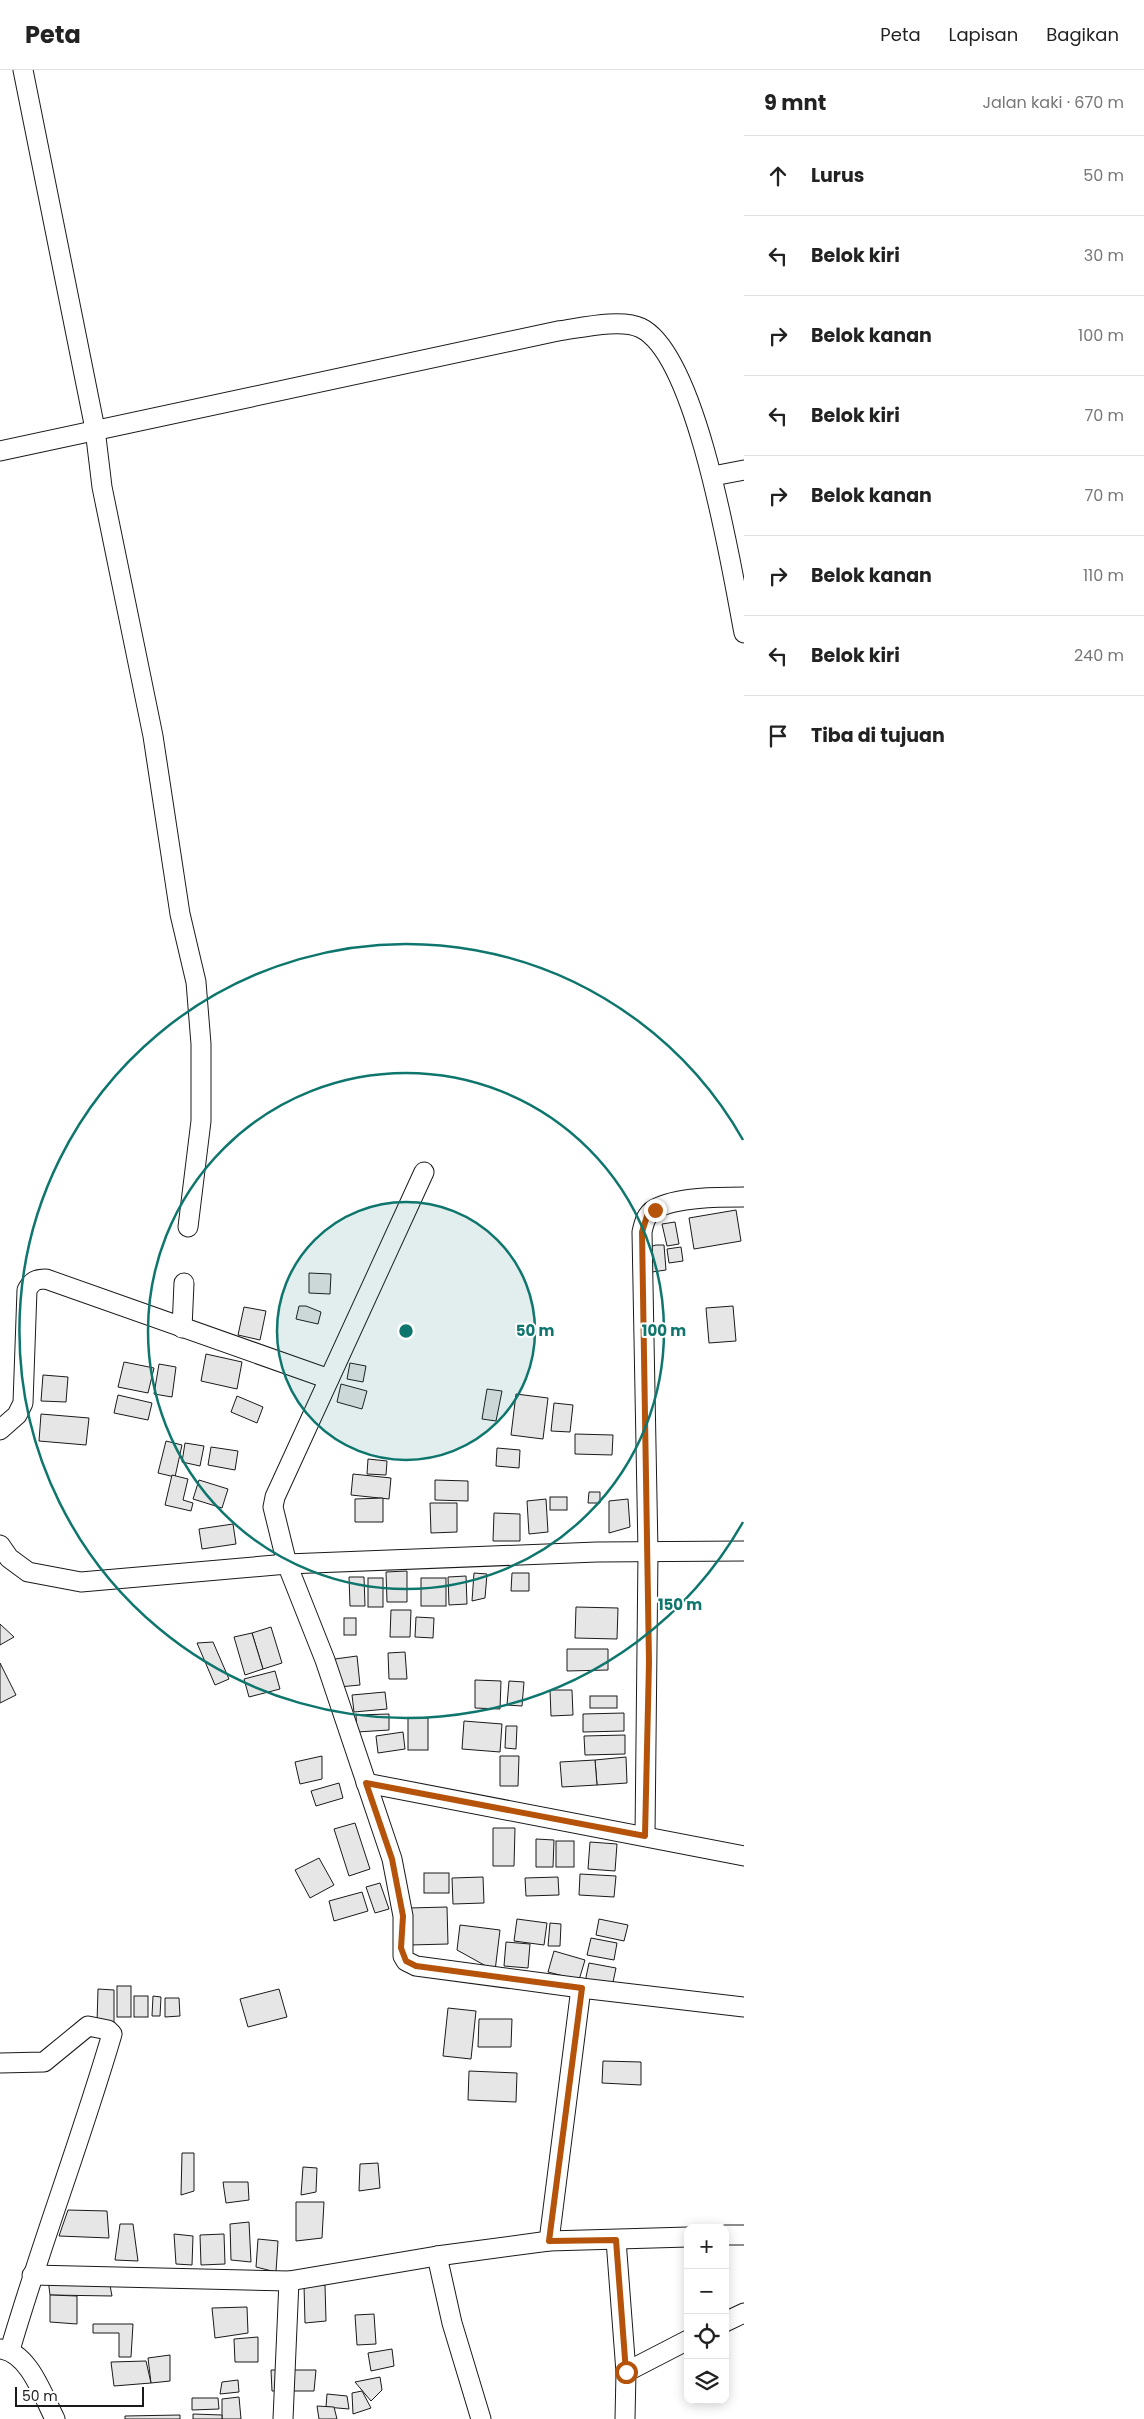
<!DOCTYPE html>
<html lang="id">
<meta charset="utf-8">
<style>
body{margin:0;font-family:Poppins,sans-serif;background:#f6f6f6;color:#222}
.controls{position:absolute;right:15px;bottom:15px;display:grid;overflow:hidden;border-radius:10px;box-shadow:0 2px 12px #0003}
.controls button{width:45px;height:45px;display:grid;place-items:center;padding:0;border:0;border-bottom:1px solid #e0e0e0;background:#fff;color:#222;font:25px sans-serif}
.scale{position:absolute;left:15px;bottom:12px;width:129px;box-sizing:border-box;padding-left:5px;border:2px solid #1a1a1a;border-top:0;font-size:14px;line-height:18px;white-space:nowrap;color:#1a1a1a;-webkit-text-stroke:4px #fff;paint-order:stroke}
.stop{position:absolute;width:15px;height:15px;margin:-11px;border:4px solid #b45309;border-radius:50%;background:#fff}
.stop.end{background:#b45309;border-color:#fff;box-shadow:0 1px 5px #0008}
.list{margin:0;padding:0;list-style:none}
h2{display:flex;justify-content:space-between;align-items:center;height:65px;margin:0;padding:0 20px;font-size:21px}
h2 small{font-size:16px;font-weight:400;color:#767676}
.list li{display:grid;grid-template-columns:32px 1fr auto;gap:15px;align-items:center;box-sizing:border-box;height:80px;padding:0 20px;border-top:1px solid #e0e0e0}
.list b{display:block;font-size:19px;white-space:nowrap}
.list em{font-size:16px;font-style:normal;color:#767676}
.icon{flex:none;width:28px;height:28px;fill:none;stroke:currentColor;stroke-width:2;stroke-linecap:round;stroke-linejoin:round}
.map{position:relative;flex:none;width:744px;height:2349px;overflow:hidden}
header{display:flex;align-items:center;gap:30px;box-sizing:border-box;height:70px;padding:0 25px;background:#fff;border-bottom:1px solid #e0e0e0}
header strong{font-size:24px}
nav{display:flex;gap:28px;margin-inline-start:auto;font-size:18px}
main{display:flex}
aside{flex:1;background:#fff}
.map>svg:first-child{display:block}
</style>
<header>
<strong>Peta</strong>
<nav><a>Peta</a><a>Lapisan</a><a>Bagikan</a></nav>
</header>
<main>
<div class="map">
<svg width="744" height="2349" viewBox="0 0 744 2349">
<rect width="100%" height="100%" fill="#fff"/>
<!-- building -->
<g fill="#e6e6e6" stroke="#1a1a1a">
<polygon points="736,1140 741,1171 694,1179 689,1148"/>
<polygon points="675,1152 679,1174 667,1176 662,1154"/>
<polygon points="656,1175 664,1175 666,1200 652,1202 649,1177"/>
<polygon points="681,1177 683,1191 669,1193 667,1179"/>
<polygon points="309,1203 331,1204 330,1224 309,1223"/>
<polygon points="299,1236 306,1236 321,1242 318,1254 296,1249"/>
<polygon points="733,1236 736,1271 709,1273 706,1238"/>
<polygon points="244,1237 266,1241 260,1270 238,1265"/>
<polygon points="206,1284 242,1292 237,1319 201,1311"/>
<polygon points="124,1292 154,1298 148,1323 118,1317"/>
<polygon points="350,1293 366,1296 363,1312 347,1309"/>
<polygon points="159,1294 176,1297 172,1327 154,1324"/>
<polygon points="43,1305 68,1307 66,1332 41,1331"/>
<polygon points="341,1314 367,1321 362,1339 337,1332"/>
<polygon points="487,1319 502,1321 496,1351 482,1349"/>
<polygon points="516,1324 548,1328 543,1369 511,1365"/>
<polygon points="118,1325 152,1333 148,1350 114,1343"/>
<polygon points="237,1326 263,1337 257,1353 231,1342"/>
<polygon points="554,1333 573,1335 570,1362 551,1361"/>
<polygon points="41,1344 89,1348 86,1375 39,1371"/>
<polygon points="575,1364 613,1365 612,1385 575,1384"/>
<polygon points="166,1371 182,1375 175,1407 158,1403"/>
<polygon points="185,1373 204,1376 200,1396 182,1392"/>
<polygon points="211,1377 238,1381 235,1400 208,1395"/>
<polygon points="497,1378 520,1380 519,1398 496,1396"/>
<polygon points="368,1389 387,1391 386,1405 367,1404"/>
<polygon points="353,1404 391,1408 389,1429 351,1425"/>
<polygon points="172,1405 188,1409 183,1430 193,1433 191,1441 165,1435"/>
<polygon points="199,1410 228,1419 222,1438 193,1429"/>
<polygon points="435,1410 468,1411 468,1431 435,1430"/>
<polygon points="589,1422 600,1422 600,1433 588,1433"/>
<rect x="550" y="1427" width="17" height="13"/>
<polygon points="383,1428 383,1452 355,1452 355,1429"/>
<polygon points="546,1429 548,1462 529,1464 527,1431"/>
<polygon points="628,1429 630,1457 609,1463 609,1431"/>
<polygon points="430,1433 457,1433 457,1462 431,1463"/>
<polygon points="494,1443 520,1444 520,1471 493,1471"/>
<polygon points="233,1454 236,1474 202,1479 199,1459"/>
<polygon points="407,1501 407,1532 387,1532 386,1502"/>
<polygon points="474,1503 487,1504 485,1528 472,1531"/>
<polygon points="512,1503 529,1503 529,1521 511,1521"/>
<polygon points="466,1506 467,1534 449,1535 448,1507"/>
<polygon points="349,1507 364,1507 365,1536 350,1536"/>
<rect x="368" y="1508" width="15" height="29"/>
<rect x="421" y="1508" width="25" height="28"/>
<polygon points="576,1537 618,1538 617,1569 575,1568"/>
<polygon points="391,1540 411,1540 410,1567 390,1567"/>
<polygon points="416,1547 434,1548 433,1568 415,1567"/>
<rect x="344" y="1548" width="12" height="17"/>
<polygon points="0,1554 14,1567 0,1575"/>
<polygon points="271,1557 282,1593 263,1599 252,1563"/>
<polygon points="252,1563 263,1599 245,1605 234,1567"/>
<polygon points="213,1572 229,1609 215,1615 197,1573"/>
<polygon points="567,1579 608,1579 608,1600 567,1601"/>
<polygon points="405,1582 407,1609 389,1609 388,1583"/>
<polygon points="357,1586 360,1615 339,1617 335,1589"/>
<polygon points="0,1593 16,1625 0,1633"/>
<polygon points="275,1601 280,1619 249,1627 244,1609"/>
<polygon points="475,1610 501,1611 500,1639 475,1638"/>
<polygon points="509,1611 524,1612 522,1636 507,1635"/>
<polygon points="550,1620 572,1620 573,1645 551,1646"/>
<polygon points="385,1622 387,1639 354,1642 352,1625"/>
<rect x="590" y="1626" width="27" height="12"/>
<polygon points="624,1643 624,1661 583,1662 583,1644"/>
<polygon points="389,1644 389,1660 357,1662 356,1645"/>
<rect x="408" y="1648" width="20" height="32"/>
<polygon points="464,1651 502,1654 500,1682 462,1679"/>
<polygon points="506,1656 517,1656 516,1679 505,1678"/>
<polygon points="403,1662 405,1679 378,1683 376,1666"/>
<polygon points="625,1665 625,1684 585,1685 584,1666"/>
<polygon points="322,1686 322,1709 300,1714 295,1692"/>
<polygon points="500,1686 519,1686 518,1716 500,1716"/>
<polygon points="626,1687 627,1713 597,1715 595,1690"/>
<polygon points="595,1690 597,1715 562,1717 560,1692"/>
<polygon points="339,1713 343,1728 316,1736 311,1721"/>
<polygon points="355,1753 370,1799 349,1806 334,1759"/>
<polygon points="493,1758 515,1758 514,1796 493,1796"/>
<polygon points="536,1769 554,1770 553,1797 536,1797"/>
<rect x="556" y="1771" width="18" height="26"/>
<polygon points="590,1772 617,1774 615,1801 588,1799"/>
<polygon points="319,1788 334,1815 310,1828 295,1800"/>
<rect x="424" y="1803" width="25" height="20"/>
<polygon points="580,1804 616,1806 614,1827 579,1825"/>
<polygon points="483,1807 484,1833 453,1834 452,1808"/>
<polygon points="558,1807 559,1825 526,1826 525,1808"/>
<polygon points="380,1813 389,1839 375,1843 366,1817"/>
<polygon points="362,1822 368,1841 334,1851 329,1831"/>
<polygon points="447,1837 448,1874 410,1875 409,1838"/>
<polygon points="517,1849 547,1853 544,1875 514,1871"/>
<polygon points="599,1849 628,1855 624,1871 596,1865"/>
<polygon points="550,1853 561,1854 560,1876 548,1876"/>
<polygon points="460,1855 500,1860 495,1901 457,1880"/>
<polygon points="591,1868 617,1873 614,1890 587,1885"/>
<polygon points="506,1872 530,1874 528,1898 504,1896"/>
<polygon points="554,1881 585,1890 579,1910 548,1902"/>
<polygon points="589,1893 616,1898 612,1917 585,1912"/>
<rect x="117" y="1916" width="14" height="31"/>
<polygon points="98,1919 114,1920 114,1954 97,1953"/>
<polygon points="279,1919 287,1947 248,1957 240,1929"/>
<rect x="134" y="1926" width="14" height="21"/>
<polygon points="153,1926 161,1927 160,1946 152,1946"/>
<polygon points="165,1928 179,1928 180,1946 165,1947"/>
<polygon points="448,1938 476,1941 471,1989 443,1986"/>
<polygon points="479,1949 512,1949 511,1977 478,1977"/>
<polygon points="603,1991 641,1992 641,2015 602,2013"/>
<polygon points="469,2001 517,2003 516,2032 468,2030"/>
<polygon points="182,2083 194,2083 194,2121 181,2125"/>
<polygon points="378,2093 380,2118 359,2121 360,2094"/>
<polygon points="303,2097 317,2098 316,2122 301,2125"/>
<polygon points="223,2112 248,2112 249,2130 226,2133"/>
<polygon points="296,2132 324,2132 322,2168 296,2171"/>
<polygon points="68,2140 107,2141 109,2168 59,2166"/>
<polygon points="249,2152 251,2192 231,2190 230,2154"/>
<polygon points="120,2154 133,2154 138,2191 115,2190"/>
<polygon points="174,2164 193,2166 192,2195 176,2194"/>
<polygon points="224,2164 225,2194 201,2195 200,2165"/>
<polygon points="258,2169 278,2171 276,2202 256,2197"/>
<polygon points="48,2209 109,2210 112,2226 50,2225"/>
<polygon points="304,2215 325,2215 326,2251 305,2253"/>
<polygon points="50,2225 77,2226 77,2254 50,2252"/>
<polygon points="247,2237 248,2263 215,2268 212,2238"/>
<polygon points="374,2244 376,2274 357,2275 355,2245"/>
<polygon points="93,2254 133,2254 131,2287 119,2287 119,2263 93,2263"/>
<polygon points="258,2267 258,2292 235,2292 234,2269"/>
<polygon points="392,2279 394,2296 371,2301 368,2283"/>
<polygon points="170,2285 170,2311 151,2313 148,2288"/>
<polygon points="146,2291 151,2313 114,2316 111,2292"/>
<polygon points="271,2300 316,2300 314,2321 272,2321"/>
<polygon points="380,2307 382,2320 371,2331 355,2312"/>
<polygon points="238,2310 239,2322 220,2324 222,2312"/>
<polygon points="362,2321 371,2338 353,2344 352,2323"/>
<polygon points="327,2324 347,2326 349,2339 326,2337"/>
<polygon points="239,2327 241,2349 222,2349 222,2329"/>
<polygon points="192,2328 218,2328 219,2339 192,2340"/>
<polygon points="317,2336 334,2337 337,2349 319,2349"/>
<polygon points="193,2344 222,2345 222,2349 193,2349"/>
<polygon points="180,2345 180,2349 125,2349 125,2346"/>
</g>
<g fill="none" stroke-linecap="round" stroke-linejoin="round">
<defs>
<g id="minor">
<polyline points="23,0 95,359 102,417 153,666 180,844 196,912 201,974 201,1051 188,1157"/>
<path d="M0,381l558,-120c22,-3 63,-13 83,-3 57,28 91,243 103,305"/>
<polyline points="713,406 744,400"/>
<polyline points="424,1102 275,1427 273,1437 287,1494 325,1590 392,1789 403,1846 403,1886 406,1891 416,1896 581,1918 744,1937"/>
<polyline points="182,1258 184,1213"/>
<path d="M0,1360l17,-15 6,-12 4,-113c5,-9 9,-11 19,-11l283,100"/>
<polyline points="0,1475 9,1488 28,1502 81,1512 287,1494 597,1482 744,1481"/>
<polyline points="366,1713 744,1786"/>
<path d="M645,1766l3,-284 -6,-320c2,-9 4,-18 13,-23 21,-12 65,-12 89,-12"/>
<path d="M0,1993l44,-1 44,-36 20,4 4,4c-31,106 -71,210 -102,316"/>
<polyline points="725,2165 744,2165"/>
<polyline points="616,2170 626,2302"/>
<polyline points="549,2171 581,1918"/>
<polyline points="437,2186 452,2253 481,2349"/>
<polyline points="32,2205 289,2211 437,2186 549,2171 688,2167"/>
<polyline points="725,2252 744,2243"/>
<path d="M0,2279c29,3 43,47 55,70"/>
<polyline points="283,2349 289,2211"/>
<polyline points="625,2349 626,2302 688,2270"/>
</g>
</defs>
<!-- minor casing -->
<use href="#minor" stroke="#1a1a1a" stroke-width="21"/>
<!-- minor -->
<use href="#minor" stroke="#fff" stroke-width="19"/>
</g>
<g fill="none" stroke-linecap="round" stroke-linejoin="round">
<!-- route -->
<polyline stroke="#b45309" stroke-width="6" points="626,2302 616,2170 549,2171 582,1918 416,1896 406,1891 401,1878 403,1846 392,1789 366,1713 645,1766 649,1592 642,1162 647,1146 655,1140"/>
</g>
<!-- distance rings -->
<circle cx="406" cy="1261" r="129" fill="#0f766e" fill-opacity=".12"/>
<g fill="none" stroke="#0f766e" stroke-width="2.5">
<circle cx="406" cy="1261" r="129"/>
<circle cx="406" cy="1261" r="258"/>
<path d="M743 1452A387 387 0 1 1 743 1070"/>
</g>
<circle cx="406" cy="1261" r="8" fill="#0f766e" stroke="#fff" stroke-width="2.5"/>
<g font-size="15" text-anchor="middle" font-weight="bold" fill="#0f766e" stroke="#fff" stroke-width="4" stroke-linejoin="round" paint-order="stroke">
<text x="535" y="1266">50 m</text>
<text x="664" y="1266">100 m</text>
<text x="680" y="1540">150 m</text>
</g>
</svg>
<div class="controls">
<button>+</button>
<button>−</button>
<button><svg class="icon" aria-label="locate" viewBox="0 0 24 24"><circle cx="12" cy="12" r="6"/><path d="M12 2v4M12 18v4M2 12h4M18 12h4"/></svg></button>
<button><svg class="icon" aria-label="layers" viewBox="0 0 24 24"><path d="M12 4l9 5-9 5-9-5zM3 14l9 5 9-5"/></svg></button>
</div>
<div class="scale">50 m</div>
<div class="stop" style="left:626px;top:2302px"></div>
<div class="stop end" style="left:655px;top:1140px"></div>
</div>
<aside>
<h2>9 mnt<small>Jalan kaki · 670 m</small></h2>
<ul class="list">
<li><svg class="icon" aria-label="ahead" viewBox="0 0 24 24"><path d="M12 20V5M6 11l6-6 6 6"/></svg><div><b>Lurus</b></div><em>50 m</em></li>
<li><svg class="icon" aria-label="left" viewBox="0 0 24 24"><path d="M17 20v-9H6M10 6l-5 5 5 5"/></svg><div><b>Belok kiri</b></div><em>30 m</em></li>
<li><svg class="icon" aria-label="right" viewBox="0 0 24 24"><path d="M7 20v-9h11M14 6l5 5-5 5"/></svg><div><b>Belok kanan</b></div><em>100 m</em></li>
<li><svg class="icon" aria-label="left" viewBox="0 0 24 24"><path d="M17 20v-9H6M10 6l-5 5 5 5"/></svg><div><b>Belok kiri</b></div><em>70 m</em></li>
<li><svg class="icon" aria-label="right" viewBox="0 0 24 24"><path d="M7 20v-9h11M14 6l5 5-5 5"/></svg><div><b>Belok kanan</b></div><em>70 m</em></li>
<li><svg class="icon" aria-label="right" viewBox="0 0 24 24"><path d="M7 20v-9h11M14 6l5 5-5 5"/></svg><div><b>Belok kanan</b></div><em>110 m</em></li>
<li><svg class="icon" aria-label="left" viewBox="0 0 24 24"><path d="M17 20v-9H6M10 6l-5 5 5 5"/></svg><div><b>Belok kiri</b></div><em>240 m</em></li>
<li><svg class="icon" aria-label="arrive" viewBox="0 0 24 24"><path d="M6 21V4h12l-3 4 3 4H6"/></svg><div><b>Tiba di tujuan</b></div></li>
</ul>
</aside>
</main>
